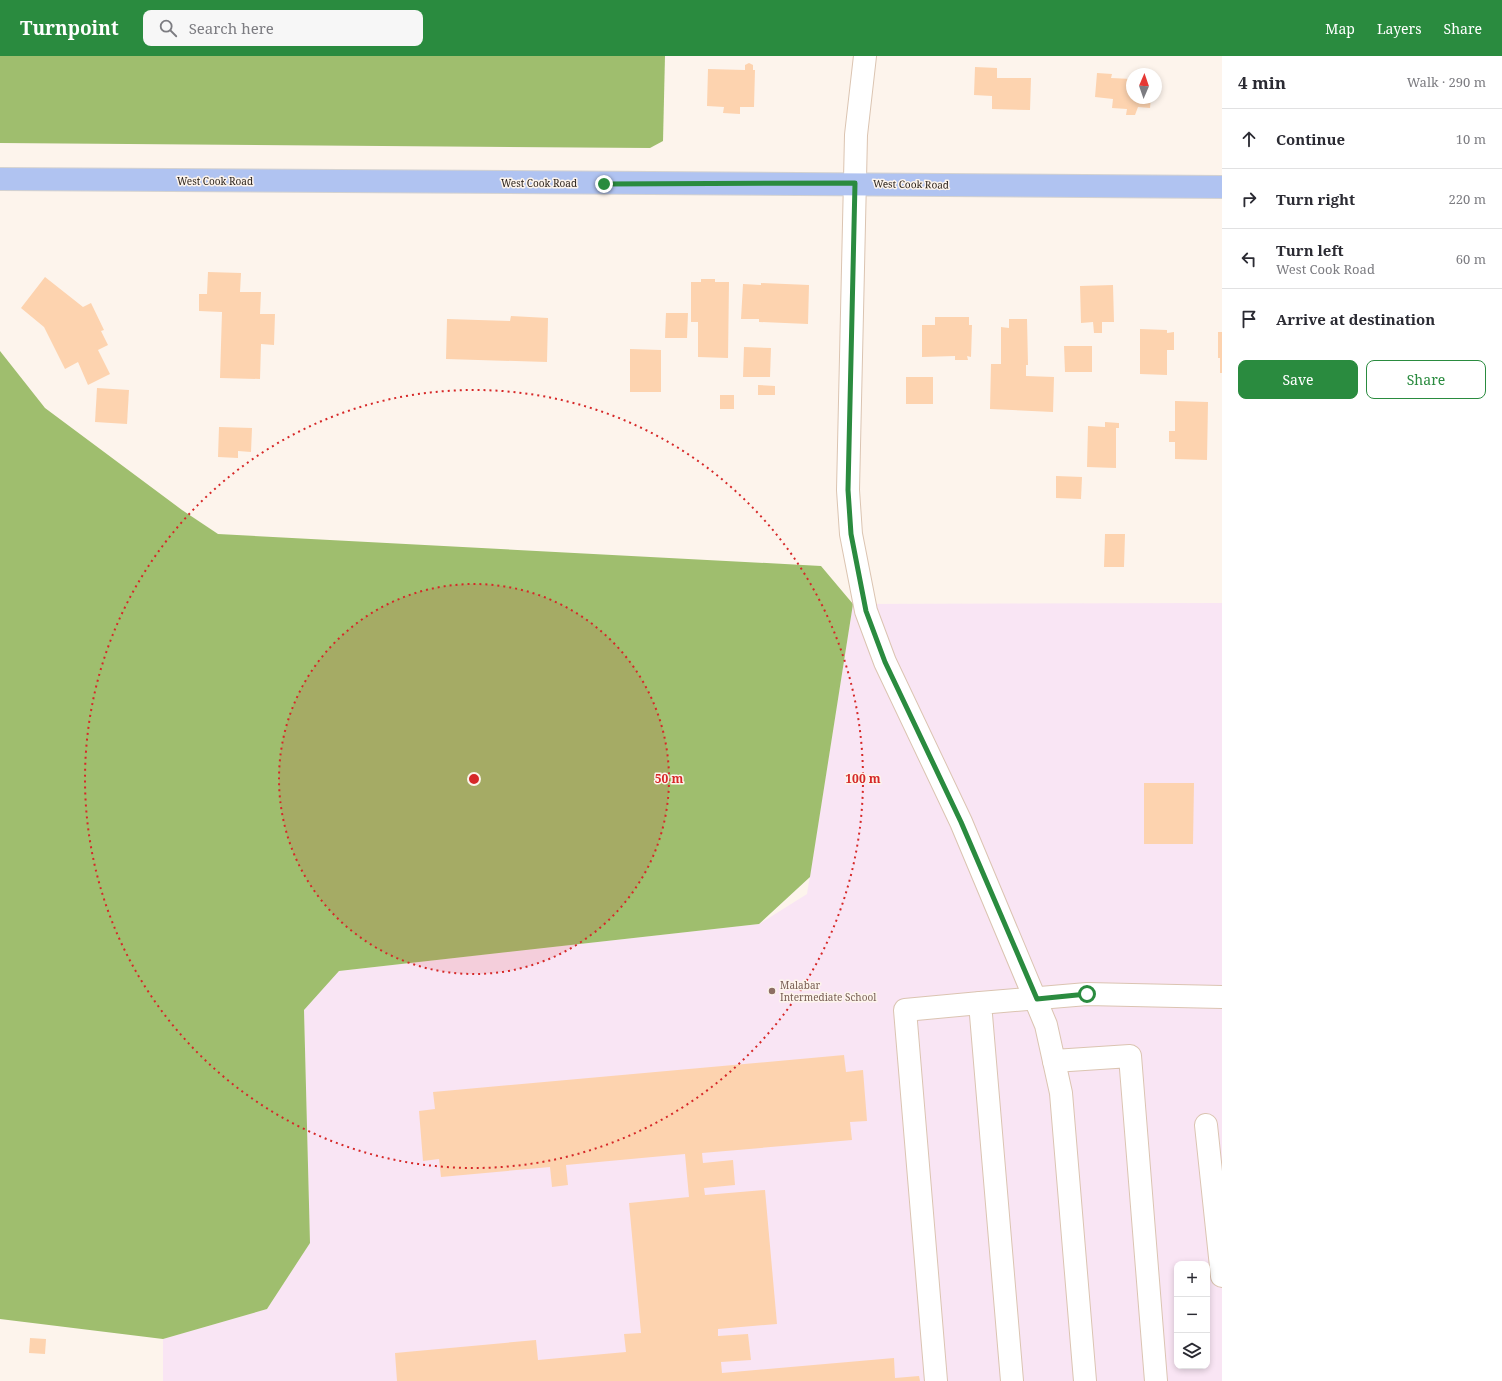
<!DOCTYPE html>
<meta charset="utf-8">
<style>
body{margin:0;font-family:"Noto Serif",serif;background:#f7f7f7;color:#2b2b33}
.controls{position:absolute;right:12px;bottom:12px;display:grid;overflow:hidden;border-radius:8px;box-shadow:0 2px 6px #0003}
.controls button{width:36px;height:36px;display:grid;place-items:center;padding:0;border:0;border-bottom:1px solid #e1e1e2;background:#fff;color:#2b2b33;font:20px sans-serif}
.compass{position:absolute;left:1126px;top:12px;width:36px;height:36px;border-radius:50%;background:#fff;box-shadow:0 2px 6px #0003;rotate:2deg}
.stop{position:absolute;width:12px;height:12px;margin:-9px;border:3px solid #2a8b3f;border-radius:50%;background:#fff}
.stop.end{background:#2a8b3f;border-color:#fff;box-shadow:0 1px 4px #0008}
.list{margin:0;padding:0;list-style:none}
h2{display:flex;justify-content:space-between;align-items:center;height:52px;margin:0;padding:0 16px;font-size:17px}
h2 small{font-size:13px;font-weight:400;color:#7c7c81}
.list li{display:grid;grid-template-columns:26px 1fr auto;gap:12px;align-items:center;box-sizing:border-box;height:60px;padding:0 16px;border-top:1px solid #e1e1e2}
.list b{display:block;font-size:15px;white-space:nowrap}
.list p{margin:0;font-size:13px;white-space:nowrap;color:#7c7c81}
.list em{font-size:13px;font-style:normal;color:#7c7c81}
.actions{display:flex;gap:8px;padding:12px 16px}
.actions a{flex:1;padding:9px 0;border:1px solid #2a8b3f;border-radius:8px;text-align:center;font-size:14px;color:#2a8b3f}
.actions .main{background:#2a8b3f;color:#fff}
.icon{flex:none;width:22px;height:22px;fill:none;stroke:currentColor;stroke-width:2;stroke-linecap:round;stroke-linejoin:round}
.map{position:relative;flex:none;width:1222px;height:1325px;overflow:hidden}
header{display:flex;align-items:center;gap:24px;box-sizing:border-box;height:56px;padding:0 20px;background:#2a8b3f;color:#fff}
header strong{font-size:19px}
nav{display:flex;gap:22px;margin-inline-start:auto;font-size:14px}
.search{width:280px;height:36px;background:#f7f7f7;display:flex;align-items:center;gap:10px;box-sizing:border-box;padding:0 14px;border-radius:8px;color:#7c7c81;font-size:15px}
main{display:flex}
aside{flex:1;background:#fff}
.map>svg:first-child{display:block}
</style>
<header>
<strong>Turnpoint</strong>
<div class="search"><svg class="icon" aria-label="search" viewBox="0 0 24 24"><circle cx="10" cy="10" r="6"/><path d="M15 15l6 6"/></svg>Search here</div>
<nav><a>Map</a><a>Layers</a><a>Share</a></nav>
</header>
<main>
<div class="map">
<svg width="1222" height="1325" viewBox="0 0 1222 1325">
<rect width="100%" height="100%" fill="#fdf4ec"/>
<!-- education -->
<path fill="#f9e5f4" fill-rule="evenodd" d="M1222,547v778h-1059v-42l104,-30 43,-66 -6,-233 35,-39 420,-47 48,-30 46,-290zM1177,1208h30v102h-30z"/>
<!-- forest -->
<g fill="#9fbe6e">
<polygon points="0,0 665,0 663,85 650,92 0,87"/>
<polygon points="0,295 45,352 182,454 218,478 821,510 853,548 810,821 759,868 339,915 304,954 310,1187 267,1253 163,1283 0,1263"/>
</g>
<!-- building -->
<g fill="#fdd3af">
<polygon points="749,7 753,9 753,14 755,14 754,51 740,51 740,58 723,57 724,51 707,50 708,13 745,14 745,9"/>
<polygon points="975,11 997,12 997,22 1031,22 1030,54 992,53 992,40 974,39"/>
<polygon points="1097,17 1112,18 1111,22 1132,23 1132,42 1151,42 1150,52 1138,51 1135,59 1126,59 1127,53 1112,52 1113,43 1095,41"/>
<polygon points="208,216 241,217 240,236 261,236 260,258 275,258 274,289 261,288 260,323 220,322 222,256 199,255 199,238 207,238"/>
<polygon points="45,221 83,251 91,247 104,274 101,275 108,289 98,294 110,318 88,329 78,306 65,313 44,271 21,252"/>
<polygon points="701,223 715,223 715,226 729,226 728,302 698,301 698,266 691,266 691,226 701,226"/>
<polygon points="761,227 809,229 808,268 759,266 759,263 741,263 743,228 761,229"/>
<polygon points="1113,229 1114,266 1102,266 1102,277 1094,277 1093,266 1081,267 1080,230"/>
<polygon points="666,257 688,257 687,282 665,282"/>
<polygon points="511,260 548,262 547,306 446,303 447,263 510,265"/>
<polygon points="935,261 969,261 969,269 972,269 971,301 967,300 968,304 955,304 955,300 922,301 922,269 935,269"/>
<polygon points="1009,263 1027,263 1028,309 1026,309 1026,320 1054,321 1053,356 990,353 991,308 1001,308 1001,271 1009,272"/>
<polygon points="1140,273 1167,274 1167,277 1174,276 1174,294 1167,294 1167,319 1140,318"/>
<polygon points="1218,276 1222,276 1222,317 1220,317 1220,302 1218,302"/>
<polygon points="1064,290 1092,290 1092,316 1065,316"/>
<polygon points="744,291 771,292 770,321 743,321"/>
<polygon points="630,293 661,294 661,336 630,336"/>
<rect x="906" y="321" width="27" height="27"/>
<polygon points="758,329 775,330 775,339 758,339"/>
<polygon points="97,332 129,334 127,368 95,366"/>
<rect x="720" y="339" width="14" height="14"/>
<polygon points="1175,345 1208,346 1207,404 1175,403 1175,386 1169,386 1169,375 1175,375"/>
<polygon points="1105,366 1119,367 1119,372 1116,372 1116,412 1087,411 1088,370 1105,371"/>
<polygon points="219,371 252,372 251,396 238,395 238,402 218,401"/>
<polygon points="1056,420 1082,421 1081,443 1056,442"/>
<polygon points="1105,478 1125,478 1124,511 1104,511"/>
<polygon points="1144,727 1194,727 1193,788 1144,788"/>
<polygon points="844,999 846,1016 863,1014 867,1065 850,1066 852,1084 702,1097 703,1107 733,1104 735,1129 704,1132 705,1139 765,1134 777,1268 718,1273 718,1280 748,1278 751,1304 721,1306 722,1317 894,1302 895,1322 919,1320 920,1325 397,1325 395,1297 536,1284 538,1304 626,1296 624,1278 641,1277 629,1147 689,1141 685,1098 566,1109 568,1129 552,1131 550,1111 441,1121 439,1103 423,1105 419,1055 435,1053 433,1036"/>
<polygon points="30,1282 46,1283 45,1298 29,1297"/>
</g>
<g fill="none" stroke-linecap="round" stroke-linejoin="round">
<defs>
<g id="minor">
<polyline points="865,0 856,79 848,434 851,478 866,555 885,606 961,766 1046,969 1061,1037 1085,1325"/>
<polyline points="1054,1005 1130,1000 1156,1325"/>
<polyline points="1206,1069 1222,1220"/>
<polyline points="936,1325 905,954 980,947"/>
<polyline points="1012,1325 980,947 1087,938 1222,941"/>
</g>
<path id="major" d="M0,123c407,3 815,4 1222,8"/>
</defs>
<!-- minor casing -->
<use href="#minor" stroke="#dbc4b1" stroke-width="24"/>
<!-- major casing -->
<use href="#major" stroke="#d4d2d0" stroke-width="24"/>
<!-- minor -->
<use href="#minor" stroke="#fff" stroke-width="22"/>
<!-- major -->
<use href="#major" stroke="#b0c3f1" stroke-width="22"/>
</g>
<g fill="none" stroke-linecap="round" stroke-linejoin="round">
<!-- route -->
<polyline stroke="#2a8b3f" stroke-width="5" points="604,128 855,127 848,434 851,478 866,555 885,606 961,766 1037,943 1087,938"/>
</g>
<!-- distance rings -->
<circle cx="474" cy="723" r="195" fill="#d62828" fill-opacity=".12"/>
<g fill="none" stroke="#d62828" stroke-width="2" stroke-dasharray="2 4">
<circle cx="474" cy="723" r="195"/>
<circle cx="474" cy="723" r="389"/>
</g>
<!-- markers -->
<circle fill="#8d6e63" stroke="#fdf4ec" stroke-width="1.5" cx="772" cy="935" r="4"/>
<g text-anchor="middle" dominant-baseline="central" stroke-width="3" stroke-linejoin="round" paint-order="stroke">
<!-- street labels -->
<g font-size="10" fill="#261d16" stroke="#fdf4ec">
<text x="215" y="125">West Cook Road</text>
<text x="539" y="127">West Cook Road</text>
<text transform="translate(911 128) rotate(1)">West Cook Road</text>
</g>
<!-- education labels -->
<g font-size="10" fill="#785e54" stroke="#fdf4ec" text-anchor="start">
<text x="780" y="929">Malabar<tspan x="780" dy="12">Intermediate School</tspan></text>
</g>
</g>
<circle cx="474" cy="723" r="6" fill="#d62828" stroke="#fdf4ec" stroke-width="2"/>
<g font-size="12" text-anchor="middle" font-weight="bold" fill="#d62828" stroke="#fdf4ec" stroke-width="3" stroke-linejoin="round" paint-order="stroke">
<text x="669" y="727">50 m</text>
<text x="863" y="727">100 m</text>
</g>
</svg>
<div class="controls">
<button>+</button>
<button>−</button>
<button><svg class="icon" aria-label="layers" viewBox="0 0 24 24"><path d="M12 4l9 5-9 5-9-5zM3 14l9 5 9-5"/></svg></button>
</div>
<svg class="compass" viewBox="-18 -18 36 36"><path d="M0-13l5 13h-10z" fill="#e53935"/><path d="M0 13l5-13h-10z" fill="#7c7c81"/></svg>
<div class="stop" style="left:1087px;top:938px"></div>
<div class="stop end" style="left:604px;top:128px"></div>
</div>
<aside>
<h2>4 min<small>Walk · 290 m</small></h2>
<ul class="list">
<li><svg class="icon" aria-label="ahead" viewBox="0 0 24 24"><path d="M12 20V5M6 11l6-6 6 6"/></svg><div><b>Continue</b></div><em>10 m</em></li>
<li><svg class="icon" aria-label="right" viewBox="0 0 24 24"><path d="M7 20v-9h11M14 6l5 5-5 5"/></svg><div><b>Turn right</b></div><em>220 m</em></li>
<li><svg class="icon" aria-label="left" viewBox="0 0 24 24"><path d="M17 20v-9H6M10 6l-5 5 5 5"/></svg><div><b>Turn left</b><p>West Cook Road</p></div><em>60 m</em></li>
<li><svg class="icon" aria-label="arrive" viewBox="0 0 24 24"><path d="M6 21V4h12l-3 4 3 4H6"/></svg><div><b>Arrive at destination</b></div></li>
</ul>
<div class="actions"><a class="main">Save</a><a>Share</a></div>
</aside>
</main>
